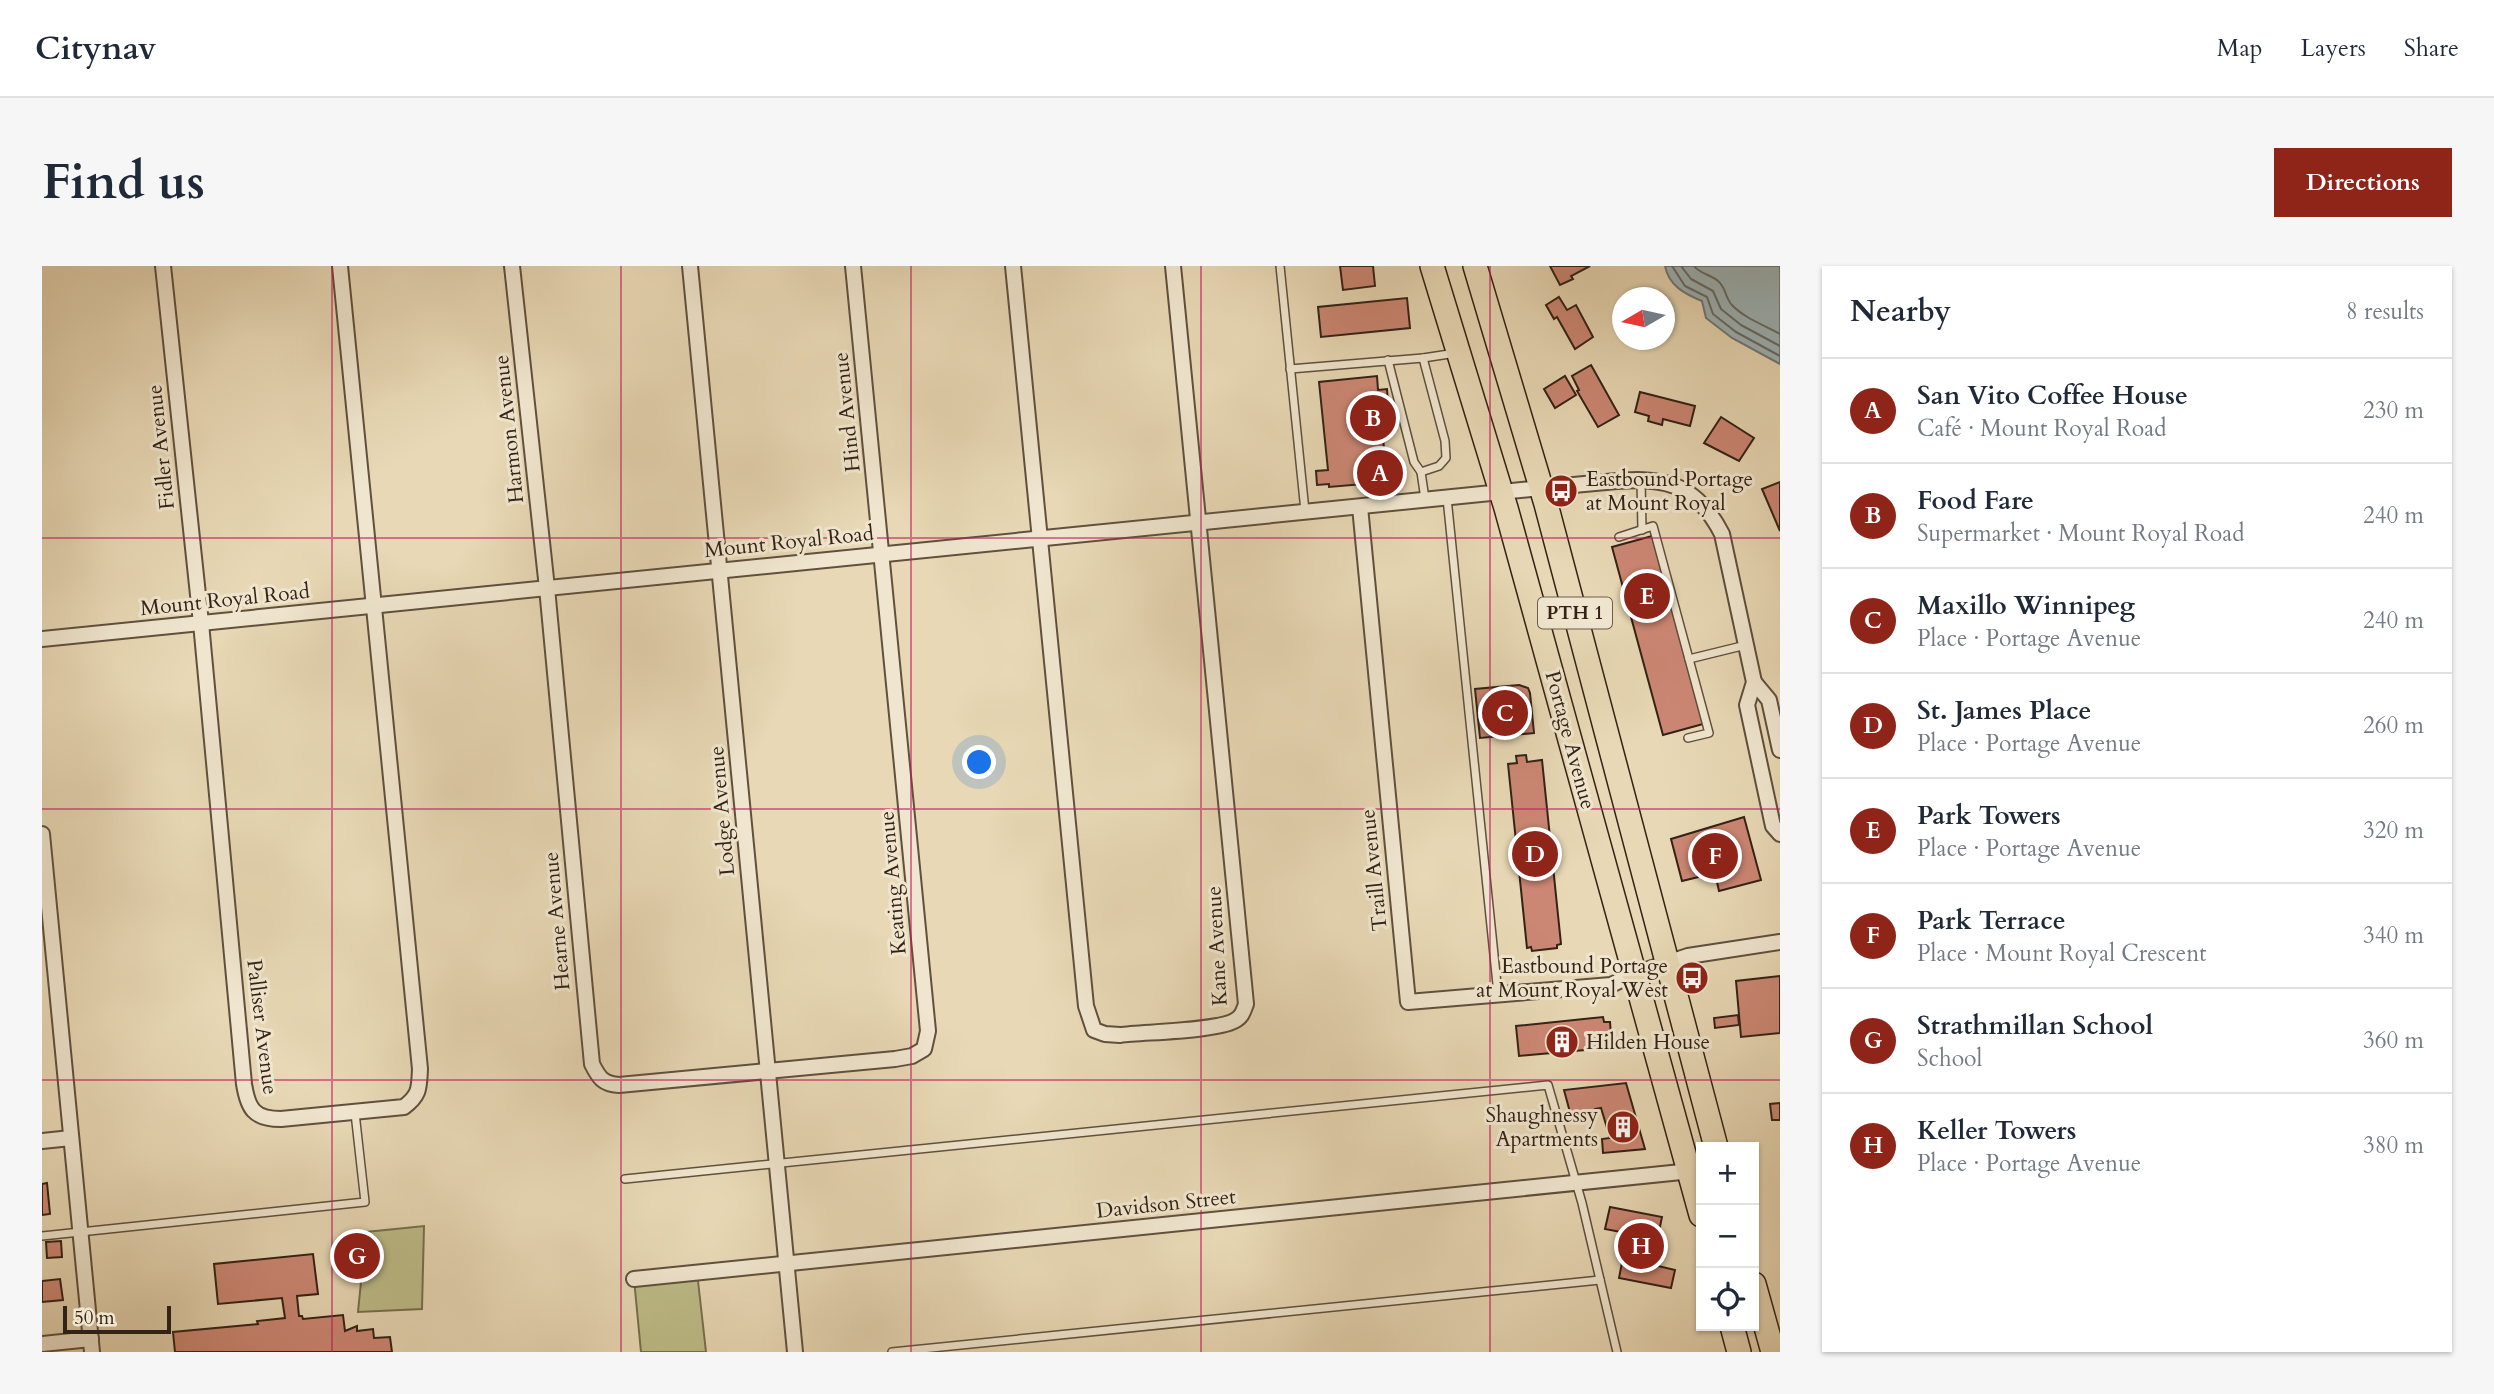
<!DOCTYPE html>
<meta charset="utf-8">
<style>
body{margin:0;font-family:Cardo,serif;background:#f6f6f7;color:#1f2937}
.controls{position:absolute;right:21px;bottom:21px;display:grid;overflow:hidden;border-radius:0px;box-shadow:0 2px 5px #0004}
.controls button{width:63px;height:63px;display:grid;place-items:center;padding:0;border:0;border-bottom:2px solid #e0e1e3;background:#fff;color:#1f2937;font:35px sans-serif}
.compass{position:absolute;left:1570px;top:21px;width:63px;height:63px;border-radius:50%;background:#fff;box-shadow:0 2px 5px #0004;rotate:261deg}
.scale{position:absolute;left:21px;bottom:18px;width:108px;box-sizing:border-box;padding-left:7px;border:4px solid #332216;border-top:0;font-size:19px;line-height:24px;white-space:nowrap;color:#332216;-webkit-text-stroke:5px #f0e6cf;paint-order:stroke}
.you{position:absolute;left:938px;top:497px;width:24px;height:24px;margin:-18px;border:5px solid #fff;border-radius:50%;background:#1a73e8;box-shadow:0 0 0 10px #1a73e833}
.badge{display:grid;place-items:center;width:46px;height:46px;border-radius:50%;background:#8f2418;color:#fff;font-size:23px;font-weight:700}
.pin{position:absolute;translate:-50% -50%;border:4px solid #fff;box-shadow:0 2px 7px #0006}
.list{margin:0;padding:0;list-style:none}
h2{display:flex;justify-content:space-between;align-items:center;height:91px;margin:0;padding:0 28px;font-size:30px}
h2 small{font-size:23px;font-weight:400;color:#747a83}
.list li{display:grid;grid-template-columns:46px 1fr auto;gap:21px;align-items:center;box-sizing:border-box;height:105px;padding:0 28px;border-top:2px solid #e0e1e3}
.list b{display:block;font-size:26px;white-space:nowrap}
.list p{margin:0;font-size:23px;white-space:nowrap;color:#747a83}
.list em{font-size:23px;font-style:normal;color:#747a83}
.icon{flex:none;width:38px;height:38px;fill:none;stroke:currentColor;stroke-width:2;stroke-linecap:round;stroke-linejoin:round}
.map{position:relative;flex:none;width:1738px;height:1086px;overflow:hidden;border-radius:0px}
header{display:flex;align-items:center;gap:42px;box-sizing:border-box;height:98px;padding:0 35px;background:#fff;border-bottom:2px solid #e0e1e3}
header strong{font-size:33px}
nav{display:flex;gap:38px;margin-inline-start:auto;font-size:24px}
.intro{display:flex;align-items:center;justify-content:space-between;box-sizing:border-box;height:168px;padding:0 42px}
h1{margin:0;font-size:49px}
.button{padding:18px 32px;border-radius:0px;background:#8f2418;color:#fff;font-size:24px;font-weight:700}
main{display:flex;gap:42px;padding:0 42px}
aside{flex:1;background:#fff;border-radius:0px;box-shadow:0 2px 5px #0004}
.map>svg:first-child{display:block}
</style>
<header>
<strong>Citynav</strong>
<nav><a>Map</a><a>Layers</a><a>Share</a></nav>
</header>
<div class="intro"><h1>Find us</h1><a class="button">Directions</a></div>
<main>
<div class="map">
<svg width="1738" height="1086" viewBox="0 0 1738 1086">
<rect width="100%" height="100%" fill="#e8d8b5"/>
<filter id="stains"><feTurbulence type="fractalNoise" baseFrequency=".00286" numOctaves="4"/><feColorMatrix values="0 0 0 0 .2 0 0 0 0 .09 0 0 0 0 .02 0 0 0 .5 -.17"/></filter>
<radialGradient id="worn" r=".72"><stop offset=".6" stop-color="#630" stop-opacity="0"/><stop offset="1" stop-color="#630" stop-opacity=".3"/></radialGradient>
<!-- green -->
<g fill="#bdbc88" stroke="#786f4f" stroke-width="2">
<polygon points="382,960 380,1043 316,1046 324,966"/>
<polygon points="655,1006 664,1086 599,1086 592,1013"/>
</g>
<!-- water -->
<path fill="#9eb6ba" stroke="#737b78" stroke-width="2" d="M1623,0h115v98l-48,-26 -26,-20 -4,-17c-17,-7 -33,-15 -37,-35z"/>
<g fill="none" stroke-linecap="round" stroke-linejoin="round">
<!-- shore -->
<g stroke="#686c68" stroke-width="2">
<polyline points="1630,0 1643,20 1665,31 1671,48 1694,66 1738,90"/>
<polyline points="1639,0 1649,13 1671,25 1679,43 1699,59 1738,80"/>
<path d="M1652,0c6,8 16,8 24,15 8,6 7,17 14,24 12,13 32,20 48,29"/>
</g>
</g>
<!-- building -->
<g fill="#cc8774" stroke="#332216" stroke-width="2">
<polygon points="1298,0 1331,0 1333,20 1301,24"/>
<polygon points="1508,0 1548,0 1529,10 1531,13 1518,19"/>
<polygon points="1517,31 1525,44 1534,39 1551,71 1533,83 1515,51 1512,53 1504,39"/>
<polygon points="1365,32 1368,62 1279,71 1276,41"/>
<polygon points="1549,99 1577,149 1556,161 1535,125 1537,124 1530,110"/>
<polygon points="1335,110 1336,124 1345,123 1346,137 1338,138 1345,216 1287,221 1287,218 1275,219 1274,205 1286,204 1277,116"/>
<polygon points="1523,110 1534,129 1513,142 1502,123"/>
<polygon points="1598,126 1653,140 1648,160 1621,153 1620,159 1606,155 1607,150 1593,146"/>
<polygon points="1679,151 1712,172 1697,195 1662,177"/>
<polygon points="1738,216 1738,265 1720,223"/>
<polygon points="1610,270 1661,458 1621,469 1570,281"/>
<polygon points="1477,419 1486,422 1488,427 1492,467 1438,472 1433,423"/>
<polygon points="1484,489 1485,496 1500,494 1519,678 1515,679 1515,682 1490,685 1489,681 1485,682 1466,498 1475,497 1474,490"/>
<polygon points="1702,551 1719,614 1677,625 1673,607 1640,615 1629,573"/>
<polygon points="1738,710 1738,767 1699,771 1694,715"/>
<polygon points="1696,749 1697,759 1673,762 1672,752"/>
<polygon points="1561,751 1562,756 1568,756 1569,769 1563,769 1565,782 1477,790 1474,760"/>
<polygon points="1584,817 1603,883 1561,887 1560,873 1568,872 1559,842 1553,843 1554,848 1529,850 1522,824"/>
<polygon points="1738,837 1738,854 1730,854 1728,838"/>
<polygon points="5,917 8,948 0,949 0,918"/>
<polygon points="1568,941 1620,951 1612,989 1618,990 1616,1000 1633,1004 1629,1022 1577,1012 1585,971 1578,969 1579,966 1563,963"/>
<polygon points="19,975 20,991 5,992 4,976"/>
<polygon points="271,988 276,1028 255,1030 257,1050 260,1050 261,1053 301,1049 303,1065 315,1060 315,1065 331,1063 332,1072 348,1071 350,1086 133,1086 131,1066 216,1058 215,1055 243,1052 240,1032 176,1038 172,998"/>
<polygon points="18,1013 21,1034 0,1036 0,1015"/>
</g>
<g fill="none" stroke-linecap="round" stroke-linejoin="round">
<defs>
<g id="service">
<polyline points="1238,0 1263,245"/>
<polyline points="1346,94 1372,196 1379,206"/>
<polyline points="1248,103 1381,92"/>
<polyline points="1599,214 1600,264"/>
<polyline points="1405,232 1456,728"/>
<polyline points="1383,233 1379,206 1397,200 1404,192 1403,175 1381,92 1414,87"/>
<polyline points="1577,271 1611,260 1667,467 1646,472"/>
<polyline points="1647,393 1704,379"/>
<polyline points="583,913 1506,819 1540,937 1575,1086"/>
<polyline points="0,970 323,936 313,847"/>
<polyline points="850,1086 1558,1014"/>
</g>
<g id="minor">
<path d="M121,0l38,357 43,461c4,25 10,35 37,35l123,-12c16,-12 15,-19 16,-38l-80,-803"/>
<path d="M470,0l35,322 45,476c7,14 11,20 27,21l276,-26 17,-3 12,-7 4,-18 -75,-765"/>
<polyline points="648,0 753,1086"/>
<path d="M971,0l73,740 8,24 11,4 15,1c24,-3 96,-4 114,-14 8,-4 9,-9 12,-17l-73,-738"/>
<polyline points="1318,241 1366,736 1569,719 1592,708 1646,690 1738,676"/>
<path d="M0,373l1499,-151c22,-2 43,-4 65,-6 55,-6 89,-1 116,52l32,148 -7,23 26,121 7,8"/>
<polyline points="1712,416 1727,434 1738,484"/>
<polyline points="0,568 50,1086"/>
<polyline points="0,875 29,872"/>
<polyline points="592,1013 1659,904"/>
<polyline points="0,1078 49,1073"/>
</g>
<g id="trunk">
<polyline points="1390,0 1464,242 1659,949"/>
<polyline points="1433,0 1504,238 1674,881"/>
<polyline points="1712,1018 1731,1086"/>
<polyline points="1690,1060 1697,1086"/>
</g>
</defs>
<!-- service casing -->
<use href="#service" stroke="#60503e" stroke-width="10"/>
<!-- minor casing -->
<use href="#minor" stroke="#60503e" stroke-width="18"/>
<!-- trunk casing -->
<use href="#trunk" stroke="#332216" stroke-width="26"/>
<!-- service -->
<use href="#service" stroke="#f0e6cf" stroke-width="7"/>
<!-- minor -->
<use href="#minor" stroke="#f0e6cf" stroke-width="14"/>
<!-- trunk -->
<use href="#trunk" stroke="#e8d8b5" stroke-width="23"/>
</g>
<!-- grid -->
<path fill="none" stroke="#c2185b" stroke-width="2" stroke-opacity="0.55" d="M290,0v1086M579,0v1086M869,0v1086M1159,0v1086M1448,0v1086M0,272h1738M0,543h1738M0,814h1738"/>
<!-- icons -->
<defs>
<symbol id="bus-disc" viewBox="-11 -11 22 22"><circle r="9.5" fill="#8f2418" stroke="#f0e6cf"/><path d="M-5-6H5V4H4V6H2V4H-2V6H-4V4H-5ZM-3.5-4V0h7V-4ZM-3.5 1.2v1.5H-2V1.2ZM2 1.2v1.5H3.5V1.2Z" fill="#fff"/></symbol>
<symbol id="building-disc" viewBox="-11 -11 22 22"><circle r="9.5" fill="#8f2418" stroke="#f0e6cf"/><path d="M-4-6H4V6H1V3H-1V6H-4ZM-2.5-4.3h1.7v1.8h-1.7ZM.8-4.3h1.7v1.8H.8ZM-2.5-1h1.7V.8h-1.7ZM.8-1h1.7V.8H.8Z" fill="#fff"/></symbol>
</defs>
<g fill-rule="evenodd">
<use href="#bus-disc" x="1500" y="206" width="38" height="38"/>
<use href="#bus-disc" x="1631" y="693" width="38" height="38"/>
<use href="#building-disc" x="1501" y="757" width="38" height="38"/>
<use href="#building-disc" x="1562" y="842" width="38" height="38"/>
</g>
<g text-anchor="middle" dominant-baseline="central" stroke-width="6" stroke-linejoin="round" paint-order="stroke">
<!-- shield labels -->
<rect fill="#f0e6cf" stroke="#6c5d4e" stroke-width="2" x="1496" y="331.5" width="74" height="31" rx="5"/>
<g font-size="19" font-weight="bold" fill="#332216">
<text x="1533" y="347">PTH 1</text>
</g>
<!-- street labels -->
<g font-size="21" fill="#332216" stroke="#f0e6cf">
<text transform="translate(805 146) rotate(-96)">Hind Avenue</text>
<text transform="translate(467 163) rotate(-96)">Harmon Avenue</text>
<text transform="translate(119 181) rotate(-96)">Fidler Avenue</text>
<text transform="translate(747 276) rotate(-6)">Mount Royal Road</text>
<text transform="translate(183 334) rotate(-6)">Mount Royal Road</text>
<text transform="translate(1528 474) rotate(75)">Portage Avenue</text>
<text transform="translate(680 545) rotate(-95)">Lodge Avenue</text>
<text transform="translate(1332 604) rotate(-96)">Traill Avenue</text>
<text transform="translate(851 617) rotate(-95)">Keating Avenue</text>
<text transform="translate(515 655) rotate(-95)">Hearne Avenue</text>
<text transform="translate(1175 680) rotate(-93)">Kane Avenue</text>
<text transform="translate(220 761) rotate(83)">Palliser Avenue</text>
<text transform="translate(1124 938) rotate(-6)">Davidson Street</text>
</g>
<!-- poi labels -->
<g font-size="21" fill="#332216" stroke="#f0e6cf" text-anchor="start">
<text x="1544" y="213">Eastbound Portage<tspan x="1544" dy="24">at Mount Royal</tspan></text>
<text x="1626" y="700" text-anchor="end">Eastbound Portage<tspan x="1626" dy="24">at Mount Royal West</tspan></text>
<text x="1544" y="776">Hilden House</text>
<text x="1556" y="849" text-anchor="end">Shaughnessy<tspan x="1556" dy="24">Apartments</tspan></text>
</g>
</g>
<rect width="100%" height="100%" filter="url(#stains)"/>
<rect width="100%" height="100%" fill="url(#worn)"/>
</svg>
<div class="controls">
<button>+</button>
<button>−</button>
<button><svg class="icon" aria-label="locate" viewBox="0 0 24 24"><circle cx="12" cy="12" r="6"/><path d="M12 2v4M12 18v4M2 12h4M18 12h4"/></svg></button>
</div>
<svg class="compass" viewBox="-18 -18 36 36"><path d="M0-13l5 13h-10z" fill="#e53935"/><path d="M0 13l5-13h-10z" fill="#747a83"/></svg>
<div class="scale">50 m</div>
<div class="you"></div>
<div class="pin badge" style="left:1338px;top:207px">A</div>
<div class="pin badge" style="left:1331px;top:152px">B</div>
<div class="pin badge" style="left:1463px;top:447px">C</div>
<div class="pin badge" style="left:1493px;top:588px">D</div>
<div class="pin badge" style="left:1605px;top:330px">E</div>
<div class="pin badge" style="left:1673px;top:590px">F</div>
<div class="pin badge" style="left:315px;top:990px">G</div>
<div class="pin badge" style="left:1599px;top:980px">H</div>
</div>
<aside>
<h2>Nearby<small>8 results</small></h2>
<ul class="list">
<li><span class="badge">A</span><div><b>San Vito Coffee House</b><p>Café · Mount Royal Road</p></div><em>230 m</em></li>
<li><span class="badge">B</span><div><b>Food Fare</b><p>Supermarket · Mount Royal Road</p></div><em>240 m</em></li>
<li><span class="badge">C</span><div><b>Maxillo Winnipeg</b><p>Place · Portage Avenue</p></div><em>240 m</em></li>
<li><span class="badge">D</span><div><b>St. James Place</b><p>Place · Portage Avenue</p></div><em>260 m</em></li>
<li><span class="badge">E</span><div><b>Park Towers</b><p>Place · Portage Avenue</p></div><em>320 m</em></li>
<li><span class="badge">F</span><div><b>Park Terrace</b><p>Place · Mount Royal Crescent</p></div><em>340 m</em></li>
<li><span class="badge">G</span><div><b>Strathmillan School</b><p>School</p></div><em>360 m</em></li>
<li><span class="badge">H</span><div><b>Keller Towers</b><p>Place · Portage Avenue</p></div><em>380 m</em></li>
</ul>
</aside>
</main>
